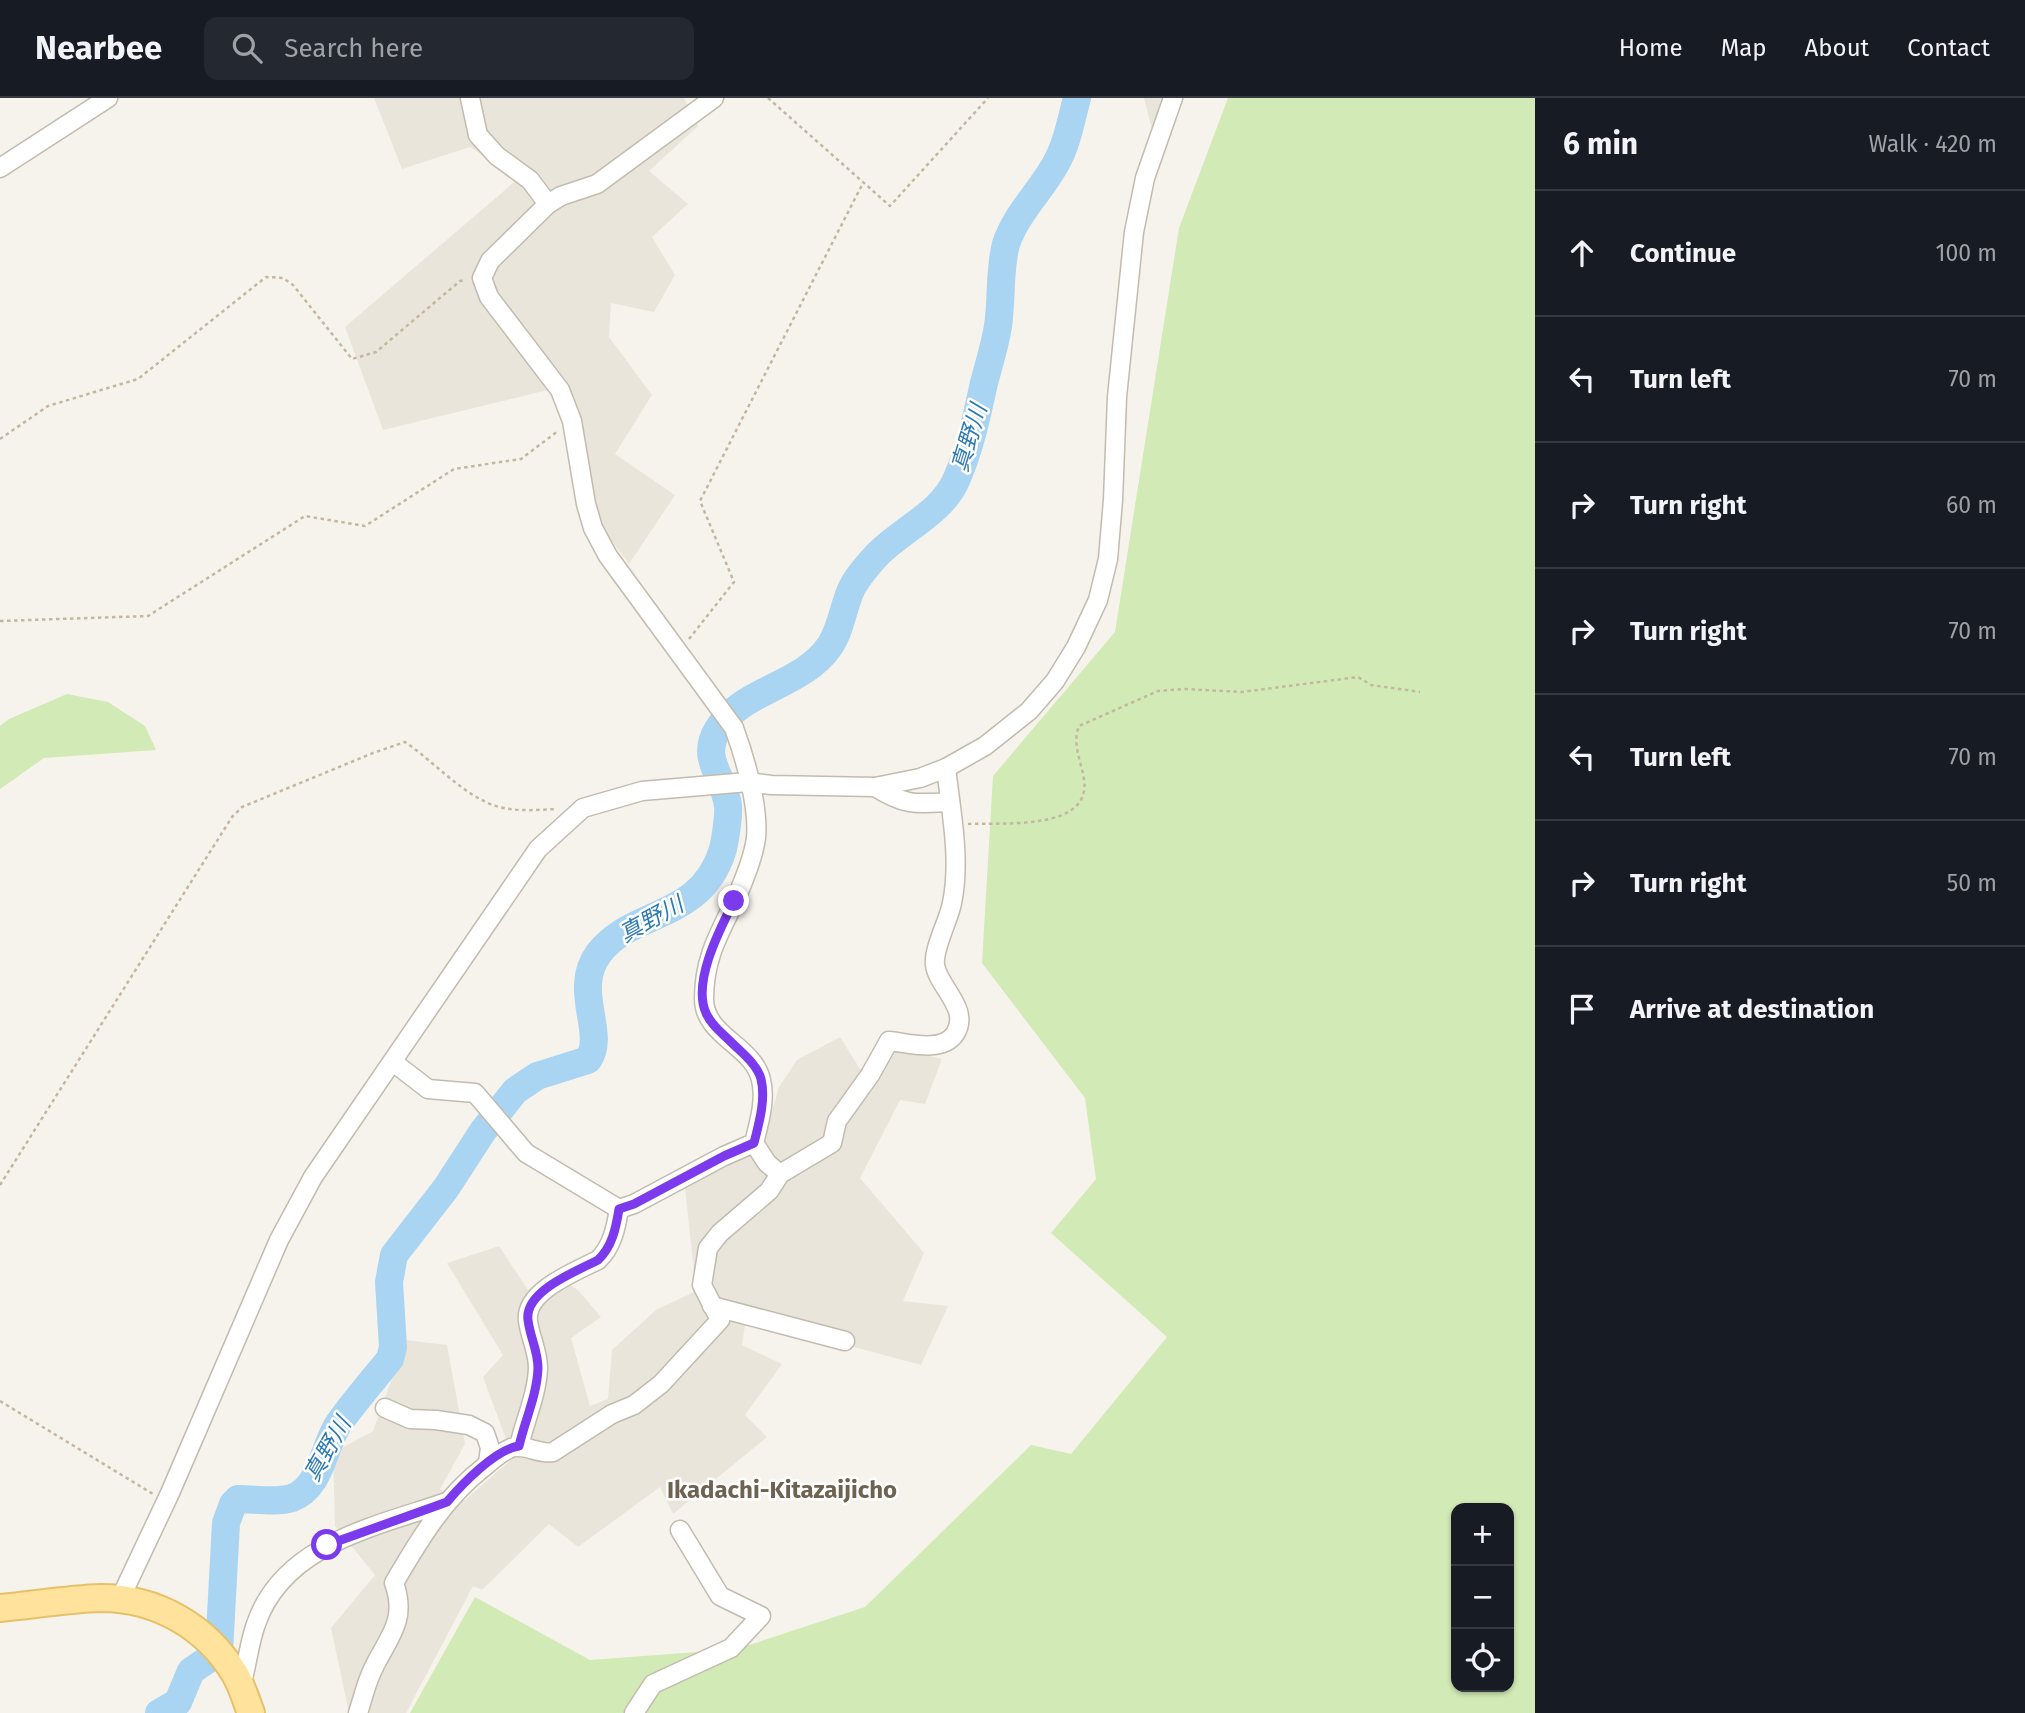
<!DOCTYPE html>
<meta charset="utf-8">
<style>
body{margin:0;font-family:"Fira Sans","Noto Sans JP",sans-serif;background:#242831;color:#f1f3f6}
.controls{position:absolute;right:21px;bottom:21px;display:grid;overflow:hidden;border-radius:14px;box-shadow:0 2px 5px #0004}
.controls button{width:63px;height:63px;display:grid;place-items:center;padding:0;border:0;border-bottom:2px solid #363941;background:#171b24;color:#f1f3f6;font:35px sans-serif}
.stop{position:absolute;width:21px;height:21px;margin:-16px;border:5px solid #7c3aed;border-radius:50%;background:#fff}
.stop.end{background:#7c3aed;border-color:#fff;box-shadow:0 2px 7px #0008}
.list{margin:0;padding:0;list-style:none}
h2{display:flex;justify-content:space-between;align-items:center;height:91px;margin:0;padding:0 28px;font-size:30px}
h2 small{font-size:23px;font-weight:400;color:#9ea1a6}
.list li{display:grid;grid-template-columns:46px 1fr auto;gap:21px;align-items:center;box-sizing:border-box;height:126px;padding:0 28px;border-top:2px solid #363941}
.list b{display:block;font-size:26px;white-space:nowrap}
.list em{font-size:23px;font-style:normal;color:#9ea1a6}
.icon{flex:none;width:38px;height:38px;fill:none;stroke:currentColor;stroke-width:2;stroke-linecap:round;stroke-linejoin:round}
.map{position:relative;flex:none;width:1535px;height:1615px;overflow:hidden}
header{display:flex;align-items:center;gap:42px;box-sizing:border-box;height:98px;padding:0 35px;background:#171b24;border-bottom:2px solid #363941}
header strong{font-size:33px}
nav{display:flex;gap:38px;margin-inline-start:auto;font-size:24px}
.search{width:490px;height:63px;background:#242831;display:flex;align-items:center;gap:18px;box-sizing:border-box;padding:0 24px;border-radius:14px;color:#9ea1a6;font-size:26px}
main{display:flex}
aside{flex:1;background:#171b24}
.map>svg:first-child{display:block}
</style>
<header>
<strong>Nearbee</strong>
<div class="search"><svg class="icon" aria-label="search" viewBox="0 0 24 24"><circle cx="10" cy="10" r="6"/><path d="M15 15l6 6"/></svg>Search here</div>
<nav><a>Home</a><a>Map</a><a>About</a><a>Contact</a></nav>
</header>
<main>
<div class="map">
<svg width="1535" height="1615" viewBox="0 0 1535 1615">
<rect width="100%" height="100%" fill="#f6f3ec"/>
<!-- residential -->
<g fill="#eae5da">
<polygon points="374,0 684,0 698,28 649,73 688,106 652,139 675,177 654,214 611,205 609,239 652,297 615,356 675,397 629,466 595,420 560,289 383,332 345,229 519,80 470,49 402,71"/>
<polygon points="1144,0 1165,0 1154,39"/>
<polygon points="840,939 860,971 896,950 942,961 925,1006 900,1002 860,1080 924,1155 903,1203 948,1208 921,1267 746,1220 742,1247 782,1266 745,1317 767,1339 673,1416 660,1389 578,1449 549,1426 482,1492 473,1488 406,1615 349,1615 331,1530 375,1477 335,1428 333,1355 373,1333 406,1242 447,1247 465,1346 440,1391 465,1402 513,1360 483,1279 503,1257 447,1165 499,1148 528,1192 550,1175 578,1192 601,1219 571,1240 590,1308 608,1301 612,1252 656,1212 696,1193 685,1090 762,1047 779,989 797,962"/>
</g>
<!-- green -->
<g fill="#d2eab5" fill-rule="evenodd">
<path d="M1228,0h307v1615h-1125l65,-116 115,63 147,-11 128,-42 166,-162 40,9 96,-117 -116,-104 45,-54 -11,-81 -103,-135 11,-187 122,-144 64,-404zM1456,1410h53v179h-53z"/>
<polygon points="67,596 108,604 145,628 156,652 44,660 0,691 0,628 9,621"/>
</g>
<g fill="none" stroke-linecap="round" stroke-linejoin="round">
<!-- river -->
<path stroke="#a9d4f2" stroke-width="28" d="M159,1615l19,-11 13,-31 28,-19 7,-129 7,-19 5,-5c17,0 37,4 54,-1 30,-11 31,-52 47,-75 16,-22 34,-43 51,-64l3,-12 -4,-65 5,-27 52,-67 37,-57 32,-40 22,-15 51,-16c19,-27 -17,-70 11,-107 34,-44 101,-33 123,-101 3,-9 7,-37 6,-46 -3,-29 -29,-47 -10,-77 23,-39 84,-43 111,-82 11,-15 14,-38 21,-55 6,-14 17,-26 27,-37 25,-26 66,-42 80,-77 13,-30 20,-63 27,-95 5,-19 11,-38 14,-57 4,-26 1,-56 8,-82 10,-30 34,-52 49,-79 12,-20 16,-45 22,-67"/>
<defs>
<g id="street">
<polyline points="470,0 478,37 497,58 530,82 548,106"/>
<polyline points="0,70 108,0"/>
<path d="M875,689c31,19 40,17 75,15"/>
<polyline points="393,964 428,991 475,995 526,1055 619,1111"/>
<polyline points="754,1045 767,1065 780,1076"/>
<polyline points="712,1208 845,1243"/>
<polyline points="385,1310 410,1321 436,1322 469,1327 485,1335 490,1350 488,1365"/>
<path d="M519,1348c6,-26 18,-51 19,-78 0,-17 -8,-31 -10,-47 -4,-30 49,-50 70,-61 14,-13 18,-32 21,-51l15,-5 90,-48 30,-13c5,-20 12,-43 7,-63 -7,-34 -57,-44 -57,-81 0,-41 15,-65 32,-100 8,-20 17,-40 20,-61 3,-32 -11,-80 -22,-110l-126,-172 -15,-28 -7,-24 -14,-83 -12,-31 -71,-93 -7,-19 8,-17 58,-57 13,-8 36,-12 117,-86"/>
<polyline points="120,1501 170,1395 279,1142 313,1079 538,751 583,710 642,693 748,684 771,687 875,689 920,680 946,670 985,648 1029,613 1055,583 1076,549 1098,502 1108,461 1113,402 1117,299 1134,134 1145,80 1173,0"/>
<path d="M241,1588c6,-20 8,-43 15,-62 27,-80 121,-98 191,-122"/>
<path d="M358,1615c4,-12 7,-25 12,-37 14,-35 39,-52 24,-93 25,-43 50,-85 90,-116 8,-7 17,-15 27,-19 13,-5 28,7 42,4l59,-38 22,-9 27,-21 59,-64 -18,-35 6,-37 12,-15 49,-42 11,-17 52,-31 5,-22 33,-46 19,-34c19,2 53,12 66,-7 16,-25 -17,-47 -20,-69 -2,-17 14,-45 17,-62 9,-43 -1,-92 -6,-135"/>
<polyline points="634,1615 653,1586 731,1550 761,1518 720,1498 680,1432"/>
</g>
<path id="primary" d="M0,1510c33,-3 68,-9 101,-10 55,0 105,28 134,76 7,12 11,26 16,39"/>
</defs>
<!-- street casing -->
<use href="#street" stroke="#c2bbae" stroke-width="21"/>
<!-- primary casing -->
<use href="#primary" stroke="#e6c16a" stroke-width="30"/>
<!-- path -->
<g stroke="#c4b79f" stroke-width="2.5" stroke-dasharray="3.5 3.5" stroke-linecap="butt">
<polyline points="768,0 890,108 988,0"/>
<polyline points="0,341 48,308 138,281 266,179 283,180 293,187 352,261 376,254 460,183 465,182"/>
<polyline points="0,523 148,518 305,418 365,428 454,371 521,361 558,333"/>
<polyline points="689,541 734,484 700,403 863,85"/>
<path d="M968,726c32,-2 124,8 116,-45 -3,-18 -12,-35 -5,-53l79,-35 27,-2 57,3 116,-15 13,8 49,7"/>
<path d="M0,1087l232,-368 10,-10 131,-54 32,-11c28,19 51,46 81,60 21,11 49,8 71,7"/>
<polyline points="0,1303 153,1396"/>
</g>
<!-- street -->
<use href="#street" stroke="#fff" stroke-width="18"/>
<!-- primary -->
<use href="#primary" stroke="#ffe39c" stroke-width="26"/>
</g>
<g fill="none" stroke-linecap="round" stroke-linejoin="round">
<!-- route -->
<path stroke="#7c3aed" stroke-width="9" d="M327,1447l120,-43c15,-18 49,-53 72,-56 6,-26 18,-51 19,-78 0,-17 -8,-31 -10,-48 -4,-29 49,-49 70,-60 14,-13 18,-32 21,-51l15,-5 90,-48 30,-13c5,-20 12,-44 7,-64 -4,-15 -20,-27 -30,-37 -9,-9 -20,-17 -25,-29 -14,-31 14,-84 28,-112"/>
</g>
<g text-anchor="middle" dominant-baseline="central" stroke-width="5" stroke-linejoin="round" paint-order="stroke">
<!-- water labels -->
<g font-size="23" font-style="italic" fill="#2e7ab2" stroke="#fff">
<text transform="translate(969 340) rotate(-73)">真野川</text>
<text transform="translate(651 821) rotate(-29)">真野川</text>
<text transform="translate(327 1351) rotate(-60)">真野川</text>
</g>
<!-- quarter labels -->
<g font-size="24" font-weight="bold" fill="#6e6250" stroke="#fff">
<text x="782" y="1392">Ikadachi-Kitazaijicho</text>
</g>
</g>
</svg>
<div class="controls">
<button>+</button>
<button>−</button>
<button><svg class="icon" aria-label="locate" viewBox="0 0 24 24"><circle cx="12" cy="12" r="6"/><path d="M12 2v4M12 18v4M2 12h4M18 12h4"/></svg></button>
</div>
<div class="stop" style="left:327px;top:1447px"></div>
<div class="stop end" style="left:734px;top:803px"></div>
</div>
<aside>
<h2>6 min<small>Walk · 420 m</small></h2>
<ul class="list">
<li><svg class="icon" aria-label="ahead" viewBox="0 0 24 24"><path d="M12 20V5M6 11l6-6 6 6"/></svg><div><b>Continue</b></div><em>100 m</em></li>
<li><svg class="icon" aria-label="left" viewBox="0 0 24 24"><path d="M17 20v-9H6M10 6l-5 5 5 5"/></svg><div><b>Turn left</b></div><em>70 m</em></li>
<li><svg class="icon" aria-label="right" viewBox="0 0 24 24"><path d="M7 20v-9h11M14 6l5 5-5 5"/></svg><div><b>Turn right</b></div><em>60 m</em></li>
<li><svg class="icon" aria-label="right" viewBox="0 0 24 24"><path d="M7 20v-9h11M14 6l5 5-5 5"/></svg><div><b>Turn right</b></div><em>70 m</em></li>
<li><svg class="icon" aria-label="left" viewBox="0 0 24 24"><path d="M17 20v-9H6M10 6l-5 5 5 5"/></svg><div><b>Turn left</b></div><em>70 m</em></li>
<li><svg class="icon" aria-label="right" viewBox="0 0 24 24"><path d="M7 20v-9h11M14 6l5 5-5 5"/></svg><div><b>Turn right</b></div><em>50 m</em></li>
<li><svg class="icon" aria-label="arrive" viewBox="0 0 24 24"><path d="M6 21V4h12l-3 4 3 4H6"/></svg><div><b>Arrive at destination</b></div></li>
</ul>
</aside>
</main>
